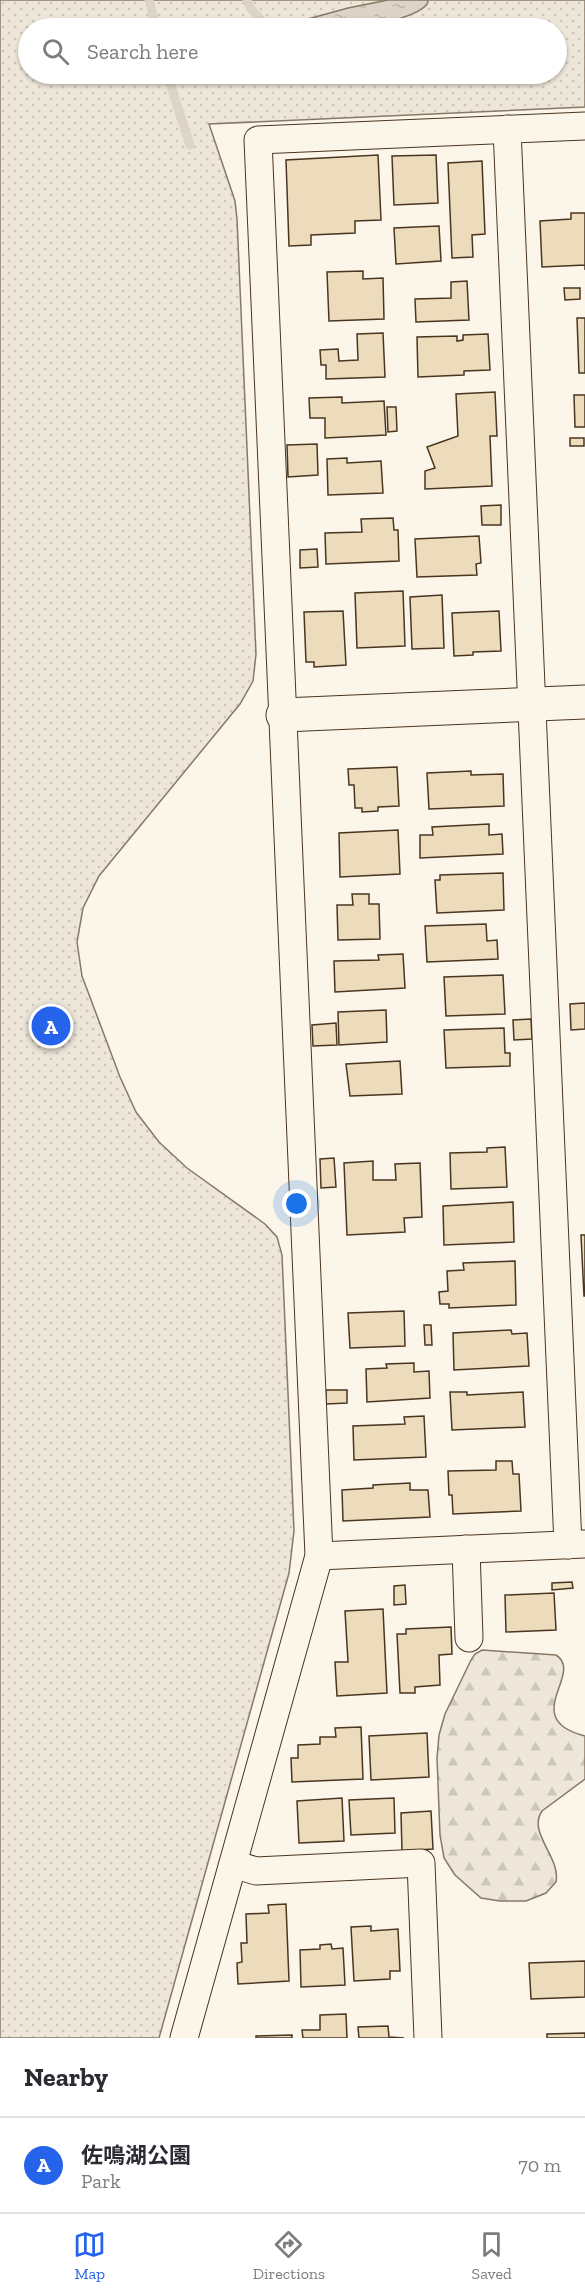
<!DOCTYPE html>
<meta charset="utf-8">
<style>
body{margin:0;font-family:"Zilla Slab","Noto Sans JP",serif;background:#f7f7f7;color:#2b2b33}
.you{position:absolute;left:297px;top:1204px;width:21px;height:21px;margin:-15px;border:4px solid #fff;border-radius:50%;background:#1a73e8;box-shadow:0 0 0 9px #1a73e833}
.badge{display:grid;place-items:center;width:39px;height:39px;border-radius:50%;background:#2563eb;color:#fff;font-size:20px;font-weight:700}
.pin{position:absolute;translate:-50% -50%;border:3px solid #fff;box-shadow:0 2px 6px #0006}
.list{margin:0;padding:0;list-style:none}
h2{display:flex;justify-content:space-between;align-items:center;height:78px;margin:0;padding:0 24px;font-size:26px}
h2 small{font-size:20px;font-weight:400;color:#7c7c81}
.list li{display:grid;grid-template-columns:39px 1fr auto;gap:18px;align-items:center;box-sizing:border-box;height:96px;padding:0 24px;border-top:2px solid #e1e1e2}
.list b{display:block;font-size:22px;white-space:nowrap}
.list p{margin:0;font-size:20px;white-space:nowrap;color:#7c7c81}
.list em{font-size:20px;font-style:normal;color:#7c7c81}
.icon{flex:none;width:33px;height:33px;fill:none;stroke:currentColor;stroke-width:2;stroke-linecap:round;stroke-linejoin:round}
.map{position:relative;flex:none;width:585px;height:2038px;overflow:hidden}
.search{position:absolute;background:#fff;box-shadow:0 2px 4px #0004;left:18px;right:18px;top:18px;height:66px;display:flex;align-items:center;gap:15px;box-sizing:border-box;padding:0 21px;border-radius:33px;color:#7c7c81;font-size:22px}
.sheet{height:174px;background:#fff}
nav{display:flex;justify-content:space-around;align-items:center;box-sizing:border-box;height:84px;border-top:2px solid #e1e1e2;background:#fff;font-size:16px;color:#7c7c81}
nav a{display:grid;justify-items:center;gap:3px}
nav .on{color:#2563eb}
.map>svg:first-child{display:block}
</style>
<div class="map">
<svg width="585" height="2038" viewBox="0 0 585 2038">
<defs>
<pattern id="forest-firs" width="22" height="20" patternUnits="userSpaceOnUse" patternTransform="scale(1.5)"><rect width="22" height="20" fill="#ede6d9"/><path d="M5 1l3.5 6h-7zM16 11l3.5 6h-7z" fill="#cdc6ba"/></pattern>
<pattern id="park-dots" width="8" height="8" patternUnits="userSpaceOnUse" patternTransform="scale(1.5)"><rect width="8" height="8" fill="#ede6d9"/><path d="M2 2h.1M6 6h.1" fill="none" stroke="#cdc6ba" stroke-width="1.8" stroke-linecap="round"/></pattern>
<pattern id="water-ripples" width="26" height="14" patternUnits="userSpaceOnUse" patternTransform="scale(1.5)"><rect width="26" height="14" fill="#dcd4c6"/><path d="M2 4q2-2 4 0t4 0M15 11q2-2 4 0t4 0" fill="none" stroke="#beb7aa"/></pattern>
</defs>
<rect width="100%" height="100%" fill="#fbf6e9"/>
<!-- forest -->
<path fill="url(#forest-firs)" stroke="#887966" stroke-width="1.5" d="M482,1650l74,5c29,18 -38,64 29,81v43l-43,32c-15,22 19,46 14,71l-10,11 -20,8h-26l-19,-3 -26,-23 -11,-17 -4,-23 -3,-77 2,-23 6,-21 26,-54 4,-6z"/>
<!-- park -->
<path fill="url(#park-dots)" stroke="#887966" stroke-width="1.5" fill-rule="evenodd" d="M0,0h585v107l-376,17 26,77 2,18 19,435 -3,27 -13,23 -141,172 -16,32 -6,34 5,34 38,101 16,35 23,30 28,26 78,56 12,13 5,18 12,276 -5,42 -130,465h-159zM28,28h528v46h-528z"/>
<!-- water -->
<path fill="url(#water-ripples)" stroke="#887966" stroke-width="1.5" d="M388,0h39l1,2c-5,14 -58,25 -73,26 -17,2 -34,0 -51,0l-2,-1 6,-8 40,-11z"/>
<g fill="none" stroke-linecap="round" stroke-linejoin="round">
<!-- stream -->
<g stroke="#dcd4c6" stroke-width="9">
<polyline points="149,0 156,28"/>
<polyline points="247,0 251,9 264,23"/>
<polyline points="167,74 190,145"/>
</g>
</g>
<!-- building -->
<g fill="#ecdcbc" stroke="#4a3520" stroke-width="1.5">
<polygon points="378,155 381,220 355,221 355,233 311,235 311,245 289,246 286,160"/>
<polygon points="436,155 438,203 394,205 392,156"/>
<polygon points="482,161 485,234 472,235 473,257 452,258 448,163"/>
<polygon points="571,213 585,213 585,270 585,265 542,267 540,221 571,219"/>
<polygon points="439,226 441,261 396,264 394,228"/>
<polygon points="363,271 363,279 383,278 384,319 329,321 327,272"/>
<polygon points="467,281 469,320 416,322 415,299 451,298 451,282"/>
<polygon points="564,288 580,288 580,299 565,300"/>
<polygon points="577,318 585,318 585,373 579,373"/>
<polygon points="383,333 385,377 326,379 326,365 321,365 320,350 338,349 339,361 358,360 357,334"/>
<polygon points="488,334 490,370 464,371 464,375 418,377 417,337 457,336 457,341 463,340 463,335"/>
<polygon points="495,392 497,436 490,436 492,486 425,489 425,471 435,468 427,447 458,436 456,394"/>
<polygon points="574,395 585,395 585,427 575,427"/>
<polygon points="342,397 342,403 384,401 386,435 325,438 325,418 310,418 309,398"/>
<polygon points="387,407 396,407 397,431 388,432"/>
<rect x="570" y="438" width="14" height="8"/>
<polygon points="317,444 318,475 288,477 287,445"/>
<polygon points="347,458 347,463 381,461 383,493 328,495 327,459"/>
<polygon points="501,505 501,525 482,525 481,506"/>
<polygon points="393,518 394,530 398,530 399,561 326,564 325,533 362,532 361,519"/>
<polygon points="479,536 481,563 476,564 477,575 417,577 415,539"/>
<polygon points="317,549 318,567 300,568 300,550"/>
<polygon points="403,591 405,646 357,648 355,593"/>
<polygon points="442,595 444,648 412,649 410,597"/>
<polygon points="343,611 346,665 314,667 314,662 306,662 304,612"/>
<polygon points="499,611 501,651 473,652 473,655 454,656 452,613"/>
<polygon points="397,767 399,806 378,807 378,811 362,812 362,808 355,808 354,785 349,785 348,769"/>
<polygon points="471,771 471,775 503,774 504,806 429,809 427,773"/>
<polygon points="489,824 489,835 502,834 503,854 420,858 420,835 433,835 432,827"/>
<polygon points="398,830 400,874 340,877 339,833"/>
<polygon points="503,873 504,910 437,913 435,880 440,880 440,875"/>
<polygon points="352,894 369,894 369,904 379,904 380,939 338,940 337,905 353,905"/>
<polygon points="486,924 487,941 497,940 498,959 427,962 425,926"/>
<polygon points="403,954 405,988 335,992 334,961 379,960 378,955"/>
<polygon points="503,975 505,1014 446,1016 444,977"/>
<polygon points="585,1003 585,1029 571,1030 570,1004"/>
<polygon points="386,1010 387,1042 339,1045 338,1012"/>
<polygon points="531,1019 532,1039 514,1040 513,1020"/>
<polygon points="336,1023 337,1045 313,1046 312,1025"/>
<polygon points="504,1028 505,1053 510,1053 510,1066 446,1068 444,1030"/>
<polygon points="400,1061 402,1094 350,1096 346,1064"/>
<polygon points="505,1147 507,1187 451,1189 450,1153 487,1152 487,1148"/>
<polygon points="334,1158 336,1187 321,1188 320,1159"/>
<polygon points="373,1161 373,1180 396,1180 395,1164 420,1163 422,1217 404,1218 405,1232 347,1235 344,1163"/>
<polygon points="513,1202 514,1242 444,1245 443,1206"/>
<polygon points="581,1235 585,1235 585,1296 584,1296"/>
<polygon points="515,1261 516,1305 449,1308 449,1304 440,1304 439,1292 448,1291 447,1271 464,1270 463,1263"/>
<polygon points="404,1311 405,1346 350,1348 348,1313"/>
<polygon points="424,1325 431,1325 432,1345 425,1345"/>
<polygon points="511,1330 512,1334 527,1333 529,1366 454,1370 453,1333"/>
<polygon points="414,1363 414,1372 429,1371 430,1398 367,1402 366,1369 387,1368 386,1364"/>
<polygon points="326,1390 347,1390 347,1403 326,1404"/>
<polygon points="450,1392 467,1392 467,1395 523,1392 525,1427 452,1430"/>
<polygon points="424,1416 426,1457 354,1460 353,1426 405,1424 404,1417"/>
<polygon points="496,1461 512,1461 513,1474 519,1474 521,1511 453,1514 452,1495 449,1495 448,1471 496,1470"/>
<polygon points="410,1483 410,1490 428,1490 430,1517 343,1521 342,1490 373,1488 373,1485"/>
<polygon points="572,1582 573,1588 552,1590 552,1583"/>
<polygon points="405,1585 406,1604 394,1605 394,1586"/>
<polygon points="554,1593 556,1630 506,1632 505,1595"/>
<polygon points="383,1609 387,1693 337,1696 335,1662 348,1662 345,1611"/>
<polygon points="451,1627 452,1654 439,1655 440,1685 415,1687 415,1693 400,1693 397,1634 406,1634 406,1629"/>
<polygon points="361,1727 363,1779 292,1782 291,1758 298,1758 298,1745 320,1744 320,1737 336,1737 335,1728"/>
<polygon points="427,1733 429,1777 371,1780 369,1736"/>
<polygon points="342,1798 344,1841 299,1843 297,1801"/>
<polygon points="394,1798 395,1833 351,1835 349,1800"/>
<polygon points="431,1811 433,1849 402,1851 401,1813"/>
<polygon points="286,1904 289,1981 238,1984 237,1963 242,1962 241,1943 247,1943 246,1914 269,1913 268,1905"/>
<polygon points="371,1926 371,1931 398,1929 400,1971 390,1971 390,1979 354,1981 351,1927"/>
<polygon points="331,1944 332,1949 343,1948 345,1985 301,1987 300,1950 320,1949 320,1945"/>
<polygon points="585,1961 585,1997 531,1999 529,1963"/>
<polygon points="346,2014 347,2038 303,2038 302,2030 320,2030 320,2015"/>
<polygon points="388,2026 389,2037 404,2038 359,2038 358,2027"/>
<polygon points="585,2033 585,2038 547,2038 547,2034"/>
<polygon points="292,2035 292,2038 256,2038 256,2036"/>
</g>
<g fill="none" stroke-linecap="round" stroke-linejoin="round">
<defs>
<g id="minor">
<polyline points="507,129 568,1545"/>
<polyline points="466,1549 469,1638"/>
<polyline points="319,1556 584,1544"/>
<polyline points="233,1864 256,1871 421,1863 428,2038"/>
<polyline points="184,2038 319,1556 258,140 585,126"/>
</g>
<polyline id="tertiary" points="283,715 585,702"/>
</defs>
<!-- minor casing -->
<use href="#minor" stroke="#4a3520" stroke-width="29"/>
<!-- tertiary casing -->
<use href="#tertiary" stroke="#4a3520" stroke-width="35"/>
<!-- minor -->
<use href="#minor" stroke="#fbf6e9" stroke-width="27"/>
<!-- tertiary -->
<use href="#tertiary" stroke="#fbf6e9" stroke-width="33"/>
</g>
</svg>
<div class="you"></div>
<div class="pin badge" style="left:51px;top:1026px">A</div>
<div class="search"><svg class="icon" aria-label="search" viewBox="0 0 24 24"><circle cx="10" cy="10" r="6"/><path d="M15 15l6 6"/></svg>Search here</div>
</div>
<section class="sheet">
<h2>Nearby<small></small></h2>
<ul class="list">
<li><span class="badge">A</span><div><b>佐鳴湖公園</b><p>Park</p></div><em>70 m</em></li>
</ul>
</section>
<nav>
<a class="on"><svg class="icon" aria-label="map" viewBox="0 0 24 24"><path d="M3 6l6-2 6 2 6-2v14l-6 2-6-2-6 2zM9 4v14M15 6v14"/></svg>Map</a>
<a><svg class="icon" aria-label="directions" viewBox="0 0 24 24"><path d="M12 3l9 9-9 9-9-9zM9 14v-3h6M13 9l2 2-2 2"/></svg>Directions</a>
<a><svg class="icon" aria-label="saved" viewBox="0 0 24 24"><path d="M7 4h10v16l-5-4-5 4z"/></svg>Saved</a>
</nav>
